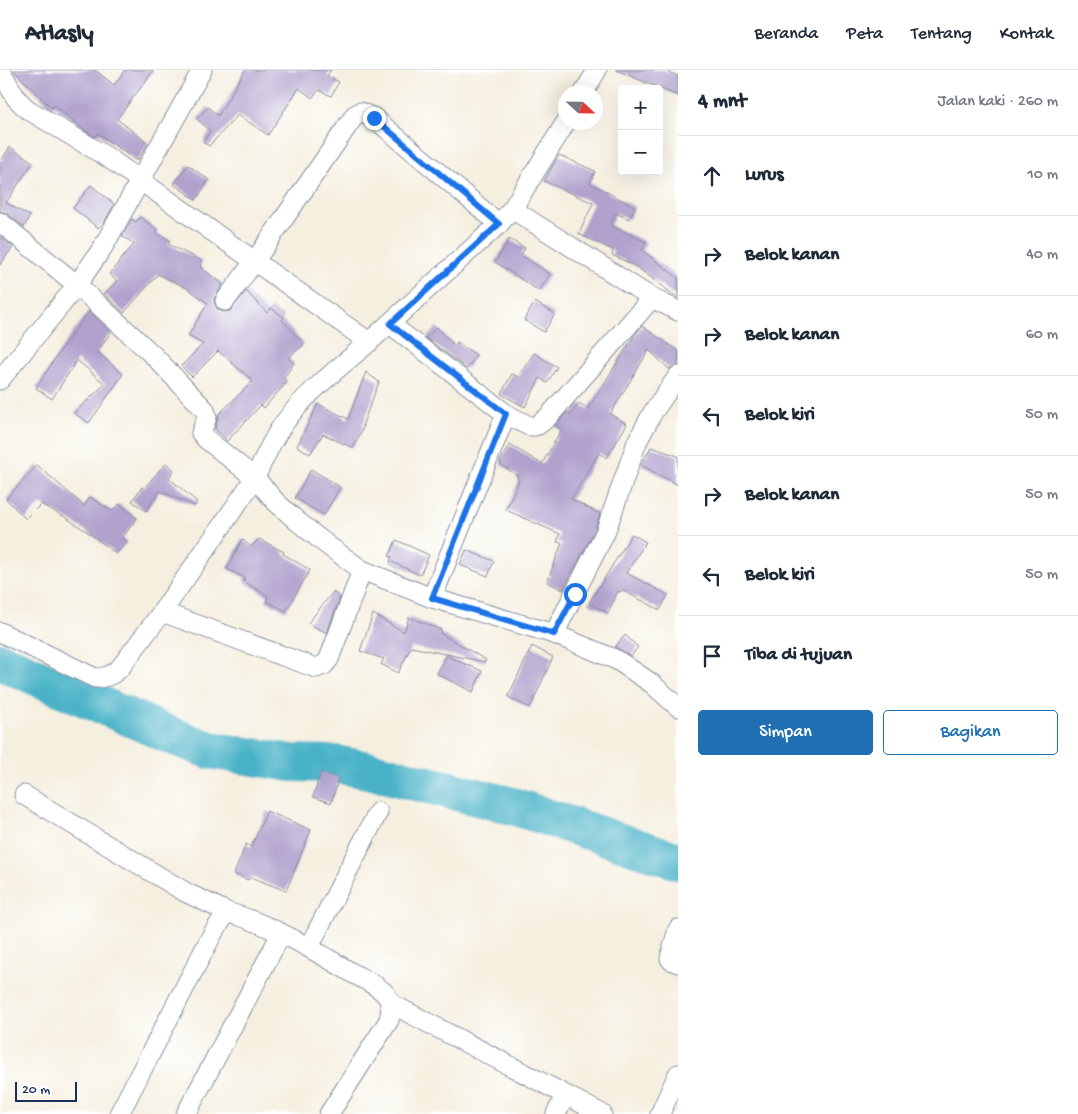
<!DOCTYPE html>
<html lang="id">
<meta charset="utf-8">
<style>
body{margin:0;font-family:"Gochi Hand",sans-serif;background:#f6f6f7;color:#1f2937}
.controls{position:absolute;right:15px;top:15px;display:grid;overflow:hidden;border-radius:5px;box-shadow:0 5px 20px #0002}
.controls button{width:45px;height:45px;display:grid;place-items:center;padding:0;border:0;border-bottom:1px solid #e0e1e3;background:#fff;color:#1f2937;font:25px sans-serif}
.compass{position:absolute;left:558px;top:15px;width:45px;height:45px;border-radius:50%;background:#fff;box-shadow:0 5px 20px #0002;rotate:112deg}
.scale{position:absolute;left:15px;bottom:12px;width:62px;box-sizing:border-box;padding-left:5px;border:2px solid #1b2f5e;border-top:0;font-size:14px;line-height:18px;white-space:nowrap;color:#1b2f5e;-webkit-text-stroke:4px #fff;paint-order:stroke}
.stop{position:absolute;width:15px;height:15px;margin:-11px;border:4px solid #1a73e8;border-radius:50%;background:#fff}
.stop.end{background:#1a73e8;border-color:#fff;box-shadow:0 1px 5px #0008}
.list{margin:0;padding:0;list-style:none}
h2{display:flex;justify-content:space-between;align-items:center;height:65px;margin:0;padding:0 20px;font-size:21px}
h2 small{font-size:16px;font-weight:400;color:#747a83}
.list li{display:grid;grid-template-columns:32px 1fr auto;gap:15px;align-items:center;box-sizing:border-box;height:80px;padding:0 20px;border-top:1px solid #e0e1e3}
.list b{display:block;font-size:19px;white-space:nowrap}
.list em{font-size:16px;font-style:normal;color:#747a83}
.actions{display:flex;gap:10px;padding:15px 20px}
.actions a{flex:1;padding:11px 0;border:1px solid #1f6fb2;border-radius:5px;text-align:center;font-size:18px;color:#1f6fb2}
.actions .main{background:#1f6fb2;color:#fff}
.icon{flex:none;width:28px;height:28px;fill:none;stroke:currentColor;stroke-width:2;stroke-linecap:round;stroke-linejoin:round}
.map{position:relative;flex:none;width:678px;height:1044px;overflow:hidden}
header{display:flex;align-items:center;gap:30px;box-sizing:border-box;height:70px;padding:0 25px;background:#fff;border-bottom:1px solid #e0e1e3}
header strong{font-size:24px}
nav{display:flex;gap:28px;margin-inline-start:auto;font-size:18px}
main{display:flex}
aside{flex:1;background:#fff}
.map>svg:first-child{display:block}
</style>
<header>
<strong>Atlasly</strong>
<nav><a>Beranda</a><a>Peta</a><a>Tentang</a><a>Kontak</a></nav>
</header>
<main>
<div class="map">
<svg width="678" height="1044" viewBox="0 0 678 1044">
<rect width="100%" height="100%" fill="#fff"/>
<filter id="ink" filterUnits="userSpaceOnUse"><feTurbulence type="fractalNoise" baseFrequency=".02" numOctaves="2"/><feDisplacementMap in="SourceGraphic" scale="10" xChannelSelector="R" yChannelSelector="G"/><feConvolveMatrix kernelMatrix="1 2 1 2 8 2 1 2 1" color-interpolation-filters="sRGB"/></filter>
<filter id="wash" filterUnits="userSpaceOnUse"><feTurbulence type="fractalNoise" baseFrequency=".0096" numOctaves="4" result="noise"/><feDisplacementMap in="SourceGraphic" scale="20" xChannelSelector="R" yChannelSelector="G"/><feGaussianBlur stdDeviation="1.12" result="paint"/><feColorMatrix in="noise" values="0 0 0 0 0 0 0 0 0 0 0 0 0 0 0 0 0 1.4 0 .05"/><feComposite in="paint" operator="in"/></filter>
<g filter="url(#wash)">
<rect width="100%" height="100%" fill="#f5efdf"/>
<g fill="none" stroke-linecap="round" stroke-linejoin="round">
<!-- river -->
<polyline stroke="#49b2c7" stroke-width="38" points="0,591 172,666 209,680 292,693 335,694 368,700 513,736 678,791"/>
</g>
<g id="blocks">
<!-- building -->
<g fill="#b1a2cd">
<polygon points="13,0 95,0 114,15 125,0 154,0 117,49 148,73 142,83 137,91 98,63 95,67 86,61 54,35 52,38"/>
<polygon points="245,0 331,0 327,6 339,12 331,26 319,20 312,28 299,18 268,65 238,45 209,76 203,72 210,61 197,49 208,37 218,46"/>
<polygon points="616,0 663,0 678,6 678,26"/>
<polygon points="10,77 33,92 6,133 30,146 24,157 7,143 0,141 0,93"/>
<polygon points="559,85 595,101 590,113 635,137 629,149 616,143 610,155 646,172 642,180 678,208 678,228 637,197 612,185 613,180 579,164 593,133 544,111"/>
<polygon points="188,95 209,110 196,130 174,114"/>
<polygon points="91,115 114,134 104,153 98,158 73,138"/>
<polygon points="140,147 158,160 156,163 170,170 168,174 202,191 200,197 223,214 214,229 215,235 218,240 224,242 230,241 246,221 267,243 271,238 284,247 282,250 304,274 288,288 294,293 284,308 287,312 264,338 261,335 227,371 215,359 219,344 253,311 218,281 192,307 181,296 203,274 188,266 208,233 187,218 158,204 124,243 104,224 117,211 109,204 134,174 122,166 132,149 136,152"/>
<polygon points="0,167 13,177 0,195"/>
<polygon points="509,169 525,178 521,185 550,204 539,221 495,192"/>
<polygon points="535,232 555,244 544,262 524,250"/>
<polygon points="89,241 111,262 97,282 123,304 89,353 74,343 105,314 77,290 52,329 36,318 63,276"/>
<polygon points="642,256 678,281 678,295 669,299 649,280 610,344 627,354 607,388 599,383 571,429 600,444 595,459 563,520 547,512 562,473 557,472 560,464 506,440 519,410 517,409 518,406 500,394 501,391 500,391 510,375 542,394 561,360 555,356 567,342 571,345 579,333 588,339 634,266"/>
<polygon points="437,257 455,276 457,272 476,285 467,299 426,268"/>
<polygon points="534,283 557,297 547,313 540,308 525,337 501,324 512,304 518,307"/>
<polygon points="366,302 379,312 362,356 364,356 353,378 323,364 310,384 297,376 318,334 348,349"/>
<polygon points="651,377 678,386 678,415 641,395"/>
<polygon points="166,393 174,400 169,408 197,432 195,436 160,421 146,441 132,431 142,417 144,418"/>
<polygon points="37,395 84,436 90,427 112,441 119,434 137,448 122,468 127,472 116,484 92,465 65,447 41,434 26,449 6,429"/>
<polygon points="311,399 340,417 324,445 295,428"/>
<polygon points="632,464 646,472 626,503 668,525 660,540 622,520 620,522 618,521 608,543 589,533"/>
<polygon points="242,469 251,477 259,469 284,482 283,484 310,500 286,541 266,531 268,526 243,511 245,508 227,499"/>
<polygon points="396,470 429,485 420,505 390,491 392,487 389,486"/>
<polygon points="466,480 494,491 488,506 460,495"/>
<polygon points="333,522 340,527 327,563 308,553"/>
<polygon points="373,544 404,562 409,547 441,560 440,563 486,590 485,592 411,577 398,603 381,594 384,589 360,581"/>
<polygon points="625,565 638,577 631,586 615,577"/>
<polygon points="532,576 553,587 530,638 508,627"/>
<polygon points="446,586 482,601 473,622 437,604"/>
<polygon points="321,702 339,708 331,733 313,727"/>
<polygon points="267,741 311,760 286,821 251,807 248,810 234,804 246,774 251,777"/>
</g>
</g>
</g>
<g filter="url(#ink)">
<use href="#blocks" fill-opacity="0" stroke="#888f9e" stroke-width="1"/>
<g fill="none" stroke-linecap="round" stroke-linejoin="round">
<defs>
<g id="minor">
<polyline points="0,0 16,28 27,39 107,87 369,272 499,154 512,139 566,52"/>
<polyline points="584,22 597,0"/>
<polyline points="512,139 652,228 678,241"/>
<path d="M0,152l77,63 77,71 51,54 2,7 -6,16 5,6 49,39 -93,134 -42,56c-8,7 -14,10 -25,10l-95,-46"/>
<polyline points="261,182 355,45 360,42 374,48 499,154"/>
<polyline points="225,231 254,192"/>
<polyline points="390,254 506,344 529,356 534,356 538,355 548,347 652,228"/>
<path d="M369,272c-30,26 -64,51 -87,84 -11,16 -19,34 -27,52l21,24 21,19 30,24 35,25 70,28 122,36 63,26 34,23 27,24"/>
<polyline points="0,310 77,215 103,177 202,0"/>
<polyline points="432,528 506,344"/>
<polyline points="162,542 316,598 324,595 329,589 362,500"/>
<polyline points="554,564 605,463 637,372 653,342 678,306"/>
<polyline points="24,725 185,822 227,842"/>
<polyline points="678,859 670,888 671,890 678,893"/>
<polyline points="309,877 378,742"/>
<polyline points="390,933 602,1044"/>
<path d="M119,1044l94,-181 14,-21c45,13 87,38 127,62 11,6 28,13 34,24 4,7 3,14 1,22l-60,94"/>
<polyline points="186,1044 281,864"/>
<polyline points="556,1044 565,1026"/>
<polyline points="660,1044 678,1004"/>
</g>
</defs>
<!-- minor casing -->
<use href="#minor" stroke="#888f9e" stroke-width="21"/>
<!-- minor -->
<use href="#minor" stroke="#fff" stroke-width="19"/>
</g>
</g>
<g fill="none" stroke-linecap="round" stroke-linejoin="round" filter="url(#ink)">
<!-- route -->
<polyline stroke="#1a73e8" stroke-width="6" points="374,48 499,154 390,254 506,344 432,528 554,564 575,524"/>
</g>
</svg>
<div class="controls">
<button>+</button>
<button>−</button>
</div>
<svg class="compass" viewBox="-18 -18 36 36"><path d="M0-13l5 13h-10z" fill="#e53935"/><path d="M0 13l5-13h-10z" fill="#747a83"/></svg>
<div class="scale">20 m</div>
<div class="stop" style="left:575px;top:524px"></div>
<div class="stop end" style="left:374px;top:48px"></div>
</div>
<aside>
<h2>4 mnt<small>Jalan kaki · 260 m</small></h2>
<ul class="list">
<li><svg class="icon" aria-label="ahead" viewBox="0 0 24 24"><path d="M12 20V5M6 11l6-6 6 6"/></svg><div><b>Lurus</b></div><em>10 m</em></li>
<li><svg class="icon" aria-label="right" viewBox="0 0 24 24"><path d="M7 20v-9h11M14 6l5 5-5 5"/></svg><div><b>Belok kanan</b></div><em>40 m</em></li>
<li><svg class="icon" aria-label="right" viewBox="0 0 24 24"><path d="M7 20v-9h11M14 6l5 5-5 5"/></svg><div><b>Belok kanan</b></div><em>60 m</em></li>
<li><svg class="icon" aria-label="left" viewBox="0 0 24 24"><path d="M17 20v-9H6M10 6l-5 5 5 5"/></svg><div><b>Belok kiri</b></div><em>50 m</em></li>
<li><svg class="icon" aria-label="right" viewBox="0 0 24 24"><path d="M7 20v-9h11M14 6l5 5-5 5"/></svg><div><b>Belok kanan</b></div><em>50 m</em></li>
<li><svg class="icon" aria-label="left" viewBox="0 0 24 24"><path d="M17 20v-9H6M10 6l-5 5 5 5"/></svg><div><b>Belok kiri</b></div><em>50 m</em></li>
<li><svg class="icon" aria-label="arrive" viewBox="0 0 24 24"><path d="M6 21V4h12l-3 4 3 4H6"/></svg><div><b>Tiba di tujuan</b></div></li>
</ul>
<div class="actions"><a class="main">Simpan</a><a>Bagikan</a></div>
</aside>
</main>
